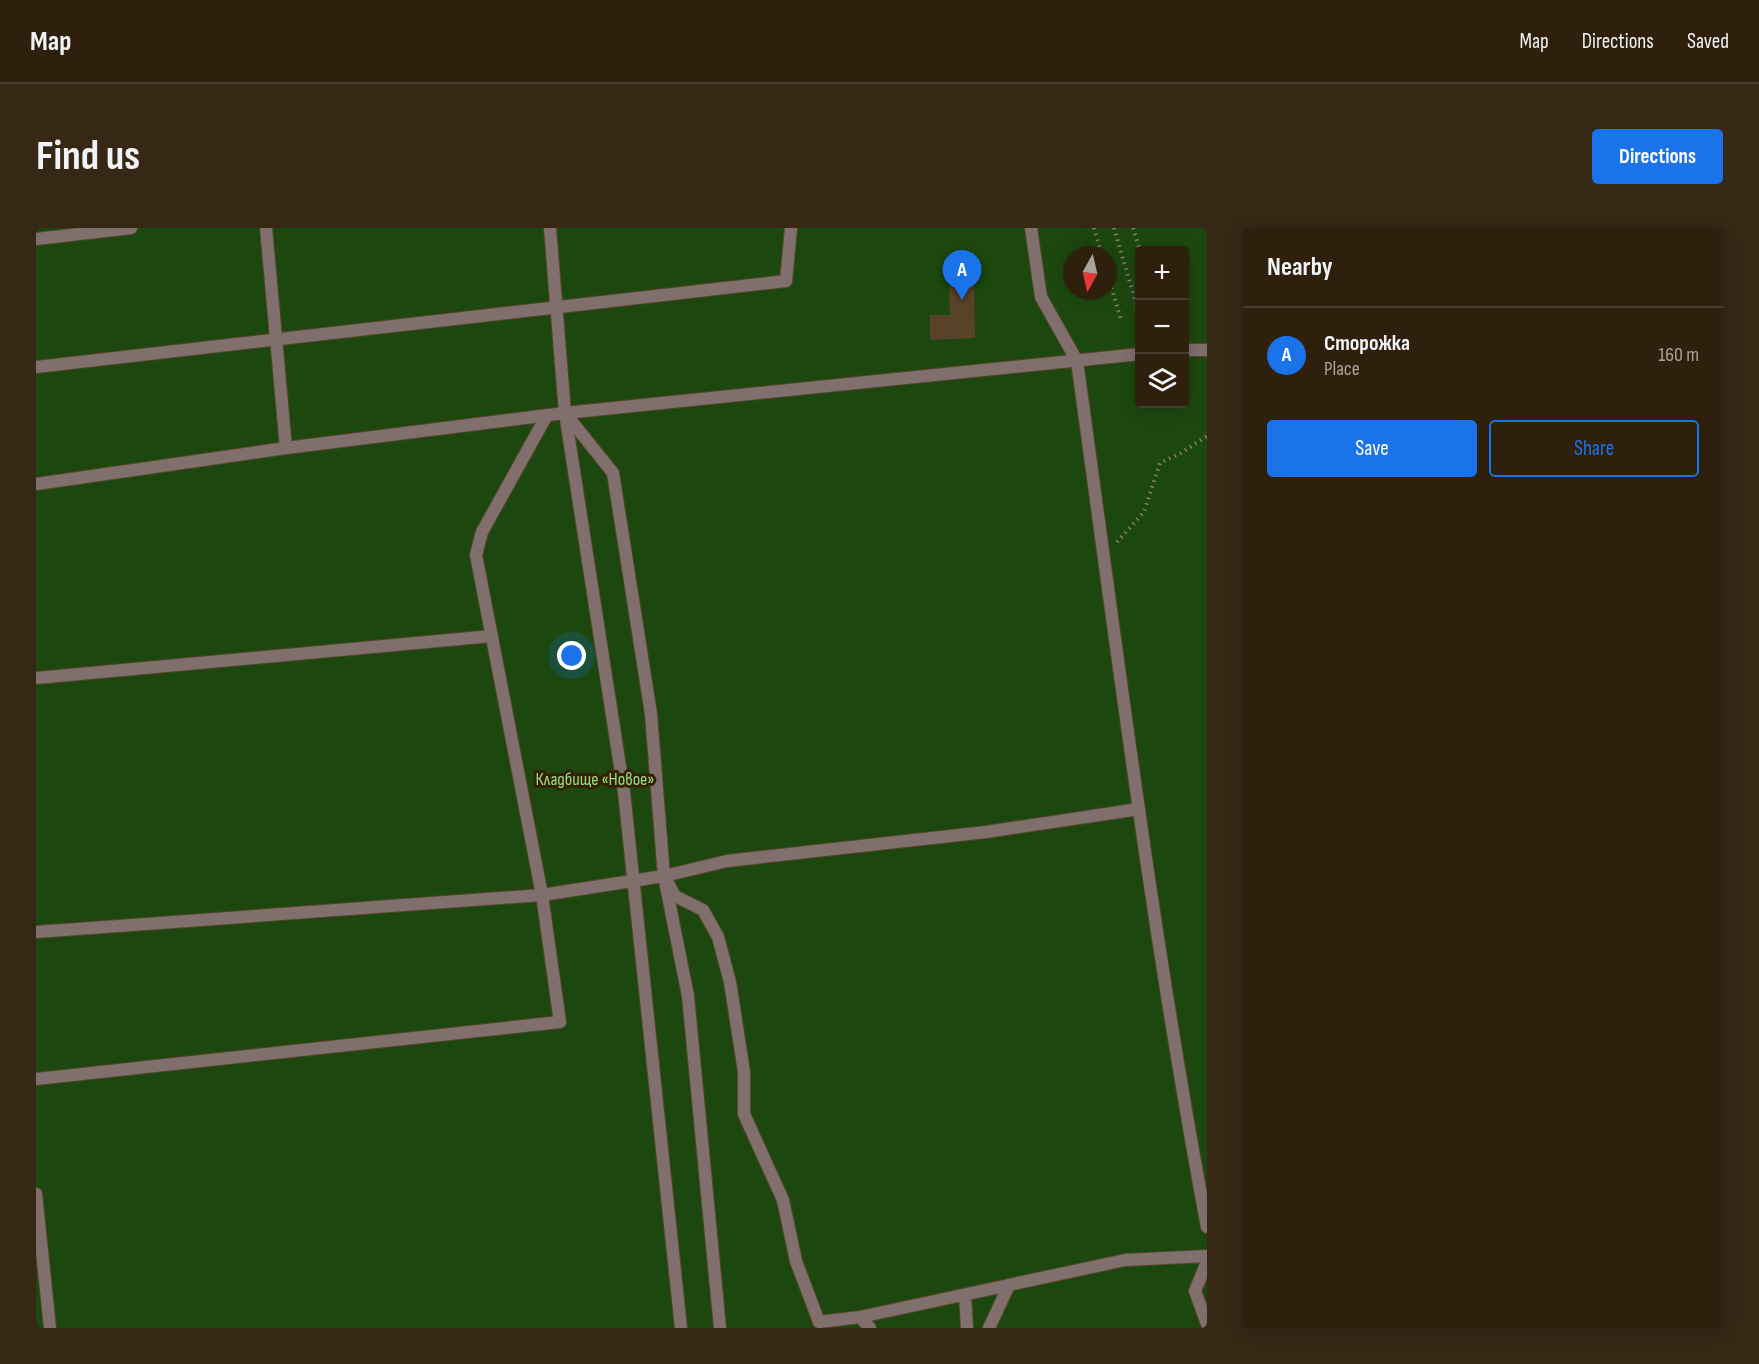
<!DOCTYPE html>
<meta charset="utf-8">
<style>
body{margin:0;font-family:"Sofia Sans Condensed",sans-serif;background:#362815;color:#f1f3f6}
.controls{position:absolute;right:18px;top:18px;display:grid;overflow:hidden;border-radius:6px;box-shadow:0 3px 15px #0003}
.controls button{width:54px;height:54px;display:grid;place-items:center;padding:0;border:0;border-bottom:2px solid #493e2d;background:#2e200c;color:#f1f3f6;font:30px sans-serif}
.compass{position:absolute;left:1027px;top:18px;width:54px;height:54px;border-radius:50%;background:#2e200c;box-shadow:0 3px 15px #0003;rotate:188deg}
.you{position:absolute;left:536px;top:428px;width:21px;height:21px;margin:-15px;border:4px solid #fff;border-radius:50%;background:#1a73e8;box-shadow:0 0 0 9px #1a73e833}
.badge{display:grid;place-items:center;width:39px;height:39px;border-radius:50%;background:#1a73e8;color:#fff;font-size:20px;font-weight:700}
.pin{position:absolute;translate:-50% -50px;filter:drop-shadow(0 2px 3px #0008)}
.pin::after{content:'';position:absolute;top:32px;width:21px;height:18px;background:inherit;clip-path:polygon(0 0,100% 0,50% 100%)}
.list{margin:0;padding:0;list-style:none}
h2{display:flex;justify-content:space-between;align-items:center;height:78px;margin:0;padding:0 24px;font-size:26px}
h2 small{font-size:20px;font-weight:400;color:#a7a39d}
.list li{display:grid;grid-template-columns:39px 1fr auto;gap:18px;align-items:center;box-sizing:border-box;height:96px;padding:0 24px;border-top:2px solid #493e2d}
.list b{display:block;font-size:22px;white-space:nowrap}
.list p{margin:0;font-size:20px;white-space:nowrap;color:#a7a39d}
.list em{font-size:20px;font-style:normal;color:#a7a39d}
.actions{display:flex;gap:12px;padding:18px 24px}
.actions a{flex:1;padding:14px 0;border:2px solid #1a73e8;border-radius:6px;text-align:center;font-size:21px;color:#1a73e8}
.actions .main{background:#1a73e8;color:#fff}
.icon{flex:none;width:33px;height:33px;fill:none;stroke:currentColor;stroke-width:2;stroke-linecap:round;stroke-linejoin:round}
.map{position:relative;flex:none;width:1171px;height:1100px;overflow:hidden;border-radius:6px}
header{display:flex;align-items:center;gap:36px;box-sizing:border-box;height:84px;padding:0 30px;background:#2e200c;border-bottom:2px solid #493e2d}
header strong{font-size:28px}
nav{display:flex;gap:33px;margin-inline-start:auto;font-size:21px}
.intro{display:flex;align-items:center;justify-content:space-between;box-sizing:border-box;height:144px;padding:0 36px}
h1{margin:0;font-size:42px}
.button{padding:15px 27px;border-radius:6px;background:#1a73e8;color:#fff;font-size:21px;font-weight:700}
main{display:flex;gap:36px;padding:0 36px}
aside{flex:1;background:#2e200c;border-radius:6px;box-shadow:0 3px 15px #0003}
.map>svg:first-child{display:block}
</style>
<header>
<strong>Map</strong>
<nav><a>Map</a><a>Directions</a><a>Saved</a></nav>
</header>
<div class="intro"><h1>Find us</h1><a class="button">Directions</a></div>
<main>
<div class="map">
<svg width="1171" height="1100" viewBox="0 0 1171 1100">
<rect width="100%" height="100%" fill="#3e2b10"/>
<!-- green -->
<path fill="#1c480f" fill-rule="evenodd" d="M0,0h1171v1100h-1171zM1104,22h44v154h-44zM1036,27h36v36h-36z"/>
<!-- building -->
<polygon fill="#584328" points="938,57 939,110 894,112 894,87 914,87 913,58"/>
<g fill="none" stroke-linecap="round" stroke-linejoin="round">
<defs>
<g id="lane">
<polyline points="230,0 250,220"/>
<polyline points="514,0 529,185 577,245 615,486 628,648 652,768 684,1100"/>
<polyline points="995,0 1005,69 1041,133"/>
<polyline points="0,11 95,0"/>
<polyline points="1150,122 1171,122"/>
<polyline points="0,139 750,53 755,0"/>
<polyline points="0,450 456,408"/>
<polyline points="633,657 639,668 667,682 682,709 694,754 708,844 708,886 747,972 760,1033 783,1094 824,1089 834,1100"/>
<polyline points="0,704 506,667 628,648 691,633 950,604 1103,581"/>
<polyline points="0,851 524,794 506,667 440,327 446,304 511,187"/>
<polyline points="0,966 14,1100"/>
<polyline points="1171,1034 1159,1063 1171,1096"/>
<polyline points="929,1067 931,1100"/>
<polyline points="824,1089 1089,1032 1171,1028"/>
<polyline points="953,1100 973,1057"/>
</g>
<g id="street">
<path d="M1041,133c40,289 76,579 130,866"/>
<polyline points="529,185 588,564 645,1100"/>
<polyline points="0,256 250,220 529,185 1104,126"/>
</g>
</defs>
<!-- lane casing -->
<use href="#lane" stroke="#58462c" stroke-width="14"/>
<!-- street casing -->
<use href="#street" stroke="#58462c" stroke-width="14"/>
<!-- path -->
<g stroke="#8b7a64" stroke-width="4" stroke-dasharray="1.5 4.5" stroke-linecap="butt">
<polyline points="1058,0 1066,27"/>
<polyline points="1078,0 1104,89"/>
<polyline points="1097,0 1104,22"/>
<polyline points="1072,48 1085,92"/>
<polyline points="1081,314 1108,284 1124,235 1145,225 1171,208"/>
</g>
<!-- lane -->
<use href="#lane" stroke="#816f6e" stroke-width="12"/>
<!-- street -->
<use href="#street" stroke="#816f6e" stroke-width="12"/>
</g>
<g text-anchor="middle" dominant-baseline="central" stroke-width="6" stroke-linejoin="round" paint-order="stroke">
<!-- park labels -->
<g font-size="18" fill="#96de85" stroke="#342105">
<text x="559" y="551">Кладбище «Новое»</text>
</g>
</g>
</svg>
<div class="controls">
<button>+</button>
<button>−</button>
<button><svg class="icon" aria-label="layers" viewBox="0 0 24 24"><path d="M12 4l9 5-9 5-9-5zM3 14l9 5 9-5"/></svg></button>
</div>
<svg class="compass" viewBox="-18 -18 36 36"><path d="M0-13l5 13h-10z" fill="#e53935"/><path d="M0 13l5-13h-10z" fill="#a7a39d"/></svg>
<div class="you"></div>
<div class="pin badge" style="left:926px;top:72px">A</div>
</div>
<aside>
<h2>Nearby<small></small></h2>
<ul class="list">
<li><span class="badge">A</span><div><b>Сторожка</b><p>Place</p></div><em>160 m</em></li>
</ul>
<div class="actions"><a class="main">Save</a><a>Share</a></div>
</aside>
</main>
